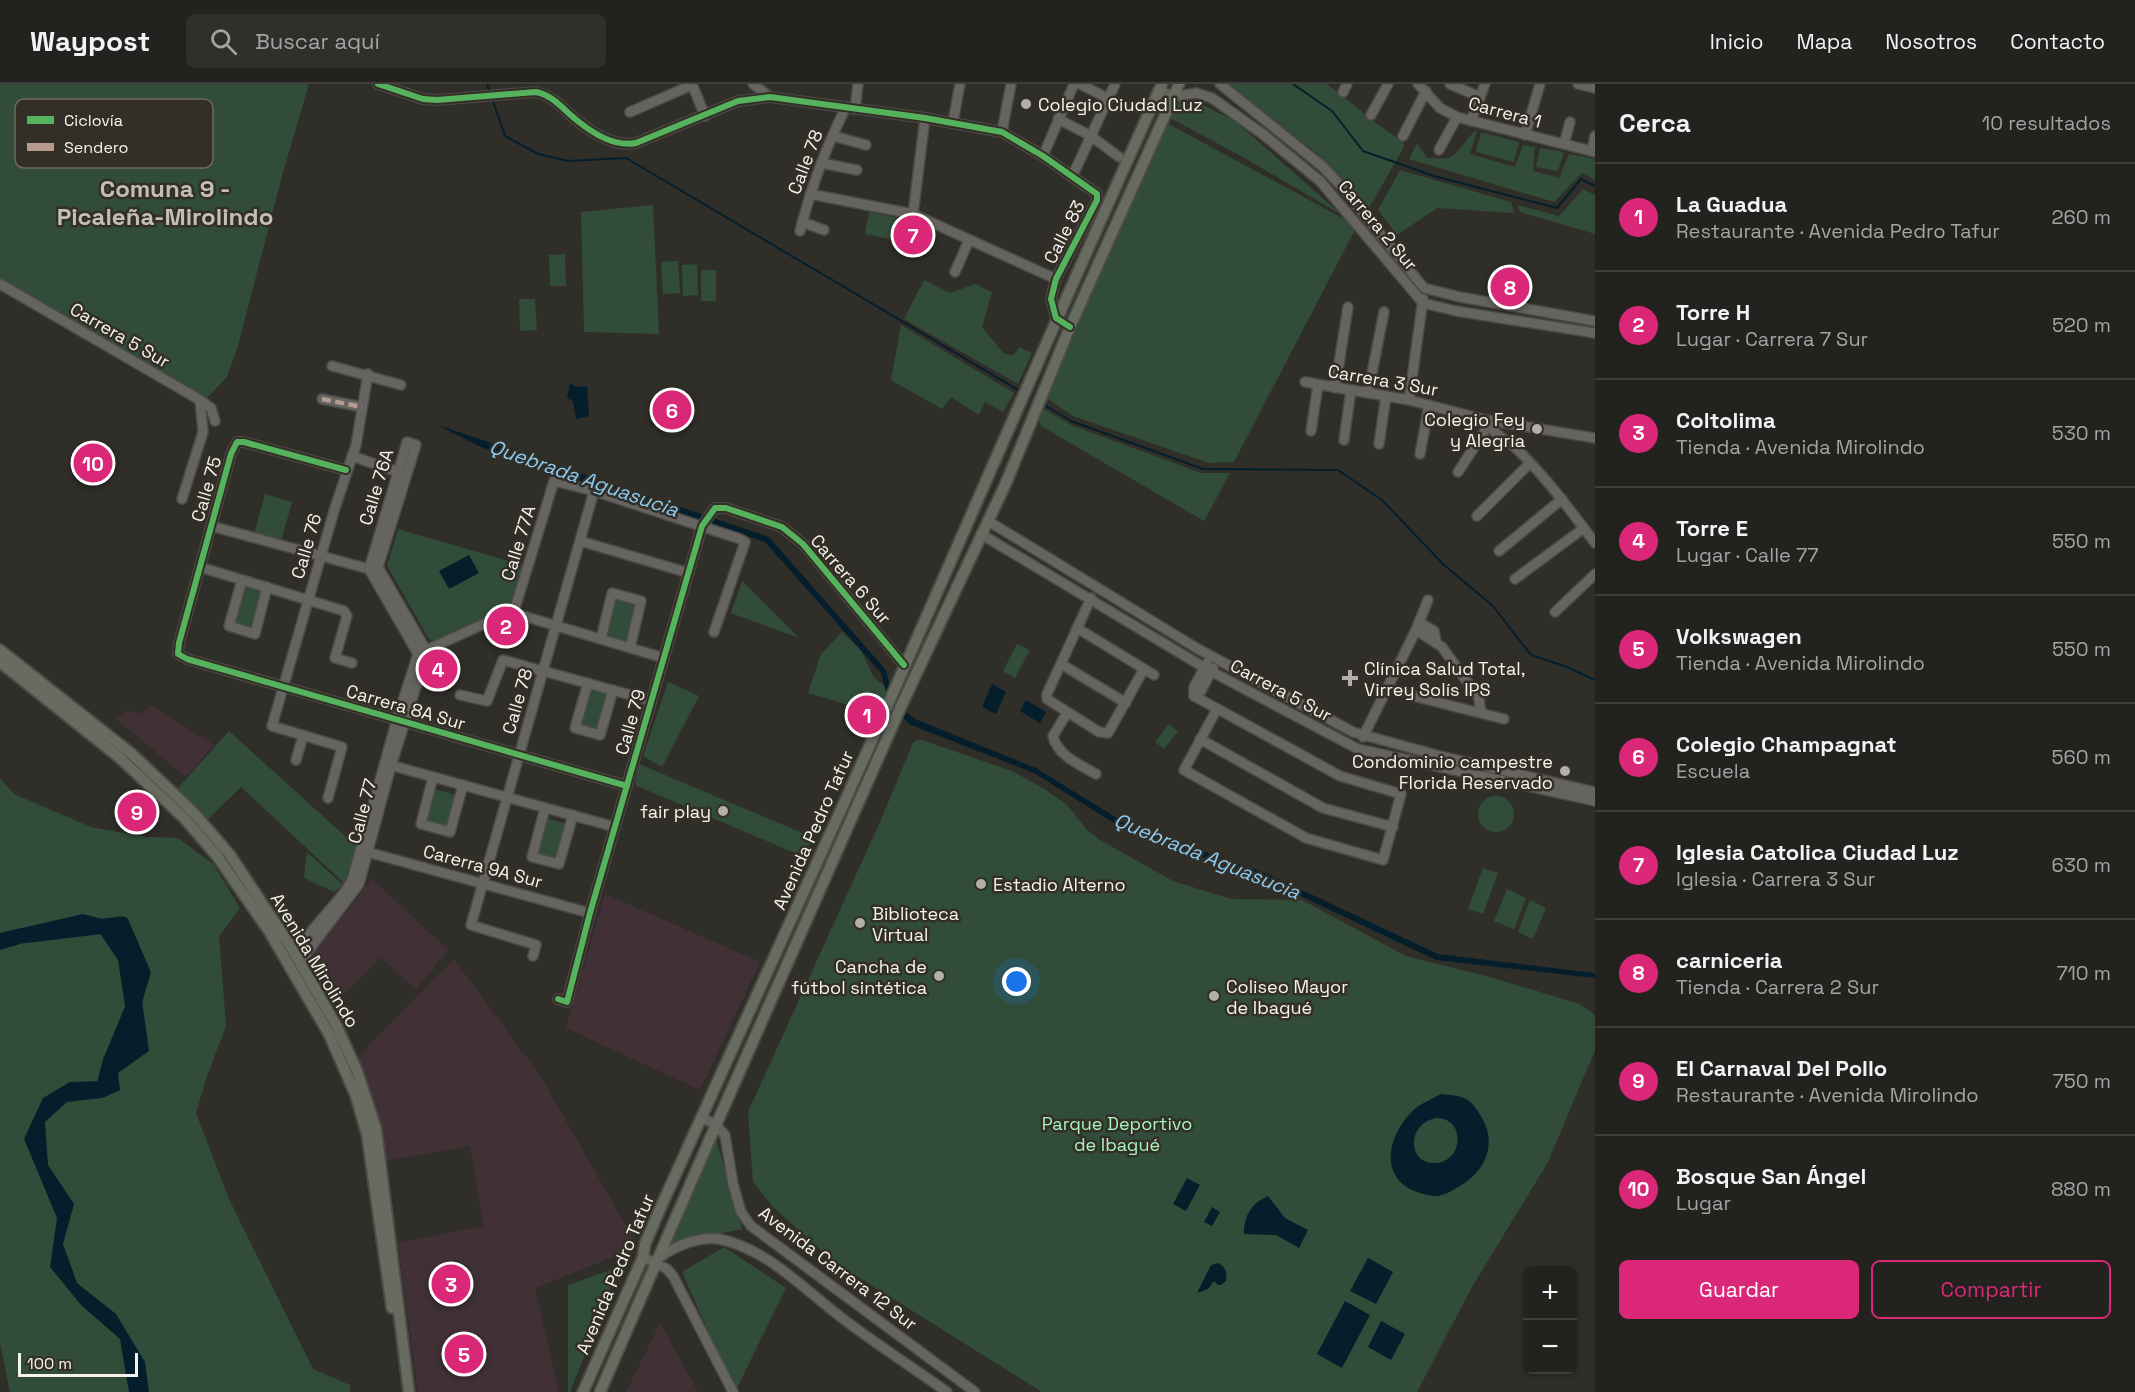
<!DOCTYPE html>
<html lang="es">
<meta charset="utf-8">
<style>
body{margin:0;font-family:"Space Grotesk",sans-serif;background:#302f2c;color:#f1f3f6}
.controls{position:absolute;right:18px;bottom:18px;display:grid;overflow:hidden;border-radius:9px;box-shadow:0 2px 4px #0004}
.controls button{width:54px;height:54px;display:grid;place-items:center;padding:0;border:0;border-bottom:2px solid #413f3d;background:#24221f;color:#f1f3f6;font:30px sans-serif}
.scale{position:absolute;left:18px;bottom:15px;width:120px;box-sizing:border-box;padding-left:6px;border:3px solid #f6f4ee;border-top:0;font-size:16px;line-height:21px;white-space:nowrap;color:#f6f4ee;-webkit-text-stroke:4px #332f26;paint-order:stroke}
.you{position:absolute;left:1017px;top:898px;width:21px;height:21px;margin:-15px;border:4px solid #fff;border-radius:50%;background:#1a73e8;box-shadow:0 0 0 9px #1a73e833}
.badge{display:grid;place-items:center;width:39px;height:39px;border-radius:50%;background:#db2777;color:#fff;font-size:20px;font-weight:700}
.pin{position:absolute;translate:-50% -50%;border:3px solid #fff;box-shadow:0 2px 6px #0006}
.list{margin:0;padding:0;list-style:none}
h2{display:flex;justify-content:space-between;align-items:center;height:78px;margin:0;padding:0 24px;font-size:26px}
h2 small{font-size:20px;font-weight:400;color:#a3a4a4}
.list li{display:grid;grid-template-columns:39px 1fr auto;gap:18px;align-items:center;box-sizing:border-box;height:108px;padding:0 24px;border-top:2px solid #413f3d}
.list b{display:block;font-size:22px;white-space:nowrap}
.list p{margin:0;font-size:20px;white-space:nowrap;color:#a3a4a4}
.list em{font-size:20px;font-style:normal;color:#a3a4a4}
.actions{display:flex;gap:12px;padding:18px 24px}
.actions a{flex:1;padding:14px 0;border:2px solid #db2777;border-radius:9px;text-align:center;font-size:21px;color:#db2777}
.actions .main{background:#db2777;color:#fff}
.icon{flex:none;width:33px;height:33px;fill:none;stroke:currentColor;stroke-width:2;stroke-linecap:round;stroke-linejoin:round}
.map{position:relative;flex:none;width:1595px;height:1308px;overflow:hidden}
header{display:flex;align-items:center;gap:36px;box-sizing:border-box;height:84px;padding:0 30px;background:#24221f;border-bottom:2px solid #413f3d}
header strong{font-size:28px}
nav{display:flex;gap:33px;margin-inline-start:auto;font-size:21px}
.search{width:420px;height:54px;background:#302f2c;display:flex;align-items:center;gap:15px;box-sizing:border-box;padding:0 21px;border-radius:9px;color:#a3a4a4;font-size:22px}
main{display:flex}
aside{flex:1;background:#24221f}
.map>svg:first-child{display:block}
</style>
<header>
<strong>Waypost</strong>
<div class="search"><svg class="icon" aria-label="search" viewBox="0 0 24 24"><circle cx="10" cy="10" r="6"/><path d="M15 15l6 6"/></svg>Buscar aquí</div>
<nav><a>Inicio</a><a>Mapa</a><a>Nosotros</a><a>Contacto</a></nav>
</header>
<main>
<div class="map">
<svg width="1595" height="1308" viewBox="0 0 1595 1308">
<rect width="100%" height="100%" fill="#302e29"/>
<!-- industrial -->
<g fill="#413136">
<polygon points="151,621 214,661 186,693 116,635 126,626 139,630"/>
<polygon points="371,794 448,866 416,906 381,873 330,924 305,877 357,815"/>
<polygon points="605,810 760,878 700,1006 566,944"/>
<polygon points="454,875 541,993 638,1163 535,1204 559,1308 418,1308 398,1159 483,1142 470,1062 385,1077 383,1046 357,974"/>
<polygon points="660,1239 698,1308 626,1308"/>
</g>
<!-- green -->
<g fill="#314d39">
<polygon points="0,0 309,0 282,92 239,258 227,293 207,314 47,226 0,197"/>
<polygon points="1228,0 1327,0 1376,39 1403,58 1404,63 1369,124 1319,71"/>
<polygon points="1191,15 1235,37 1342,131 1241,72 1168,33 1174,20"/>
<polygon points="1167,39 1357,142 1234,378 1209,379 1073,332 1045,313"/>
<path d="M1477,46l-7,24 45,13 8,-22 12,2 -2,24 26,7 10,-24 26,5v21l-13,-7 -28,29 -145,-43 8,-16 10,15c6,0 15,1 21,0 11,-3 17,-20 29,-28z"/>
<polygon points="1481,48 1519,58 1514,78 1476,68"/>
<polygon points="1540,64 1564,68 1558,87 1536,83"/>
<polygon points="1400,86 1511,118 1514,129 1437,124 1397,151 1378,126"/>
<polygon points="1583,105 1595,111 1595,150 1520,128 1517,121 1559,132"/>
<polygon points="653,121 659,250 584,248 581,128"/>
<polygon points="869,128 908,136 904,158 865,150"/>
<polygon points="565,170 566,202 550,202 549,171"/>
<polygon points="678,177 680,209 663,210 661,178"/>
<polygon points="697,180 698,211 683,212 682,181"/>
<rect x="701" y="186" width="15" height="31"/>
<polygon points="924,196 950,209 975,200 992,208 982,243 1004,270 1014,271 1019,263 1032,269 1018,300 904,235"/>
<polygon points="519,215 535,215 537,246 520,247"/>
<polygon points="901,241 1014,309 1003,328 985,318 979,331 951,313 942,325 891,296"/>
<polygon points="1042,324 1071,341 1201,389 1230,389 1204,437 1041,342 1038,335"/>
<polygon points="265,410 292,418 281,457 254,450"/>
<polygon points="398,445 526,482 512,521 442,559 429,555 387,482"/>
<polygon points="742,497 799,554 731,529"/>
<polygon points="242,502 264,508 254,548 232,542"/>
<polygon points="614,510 640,518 629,560 605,554"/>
<polygon points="842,548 861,566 874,594 888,604 876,629 808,609 821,570"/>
<polygon points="1017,560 1030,566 1015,594 1003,587"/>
<polygon points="668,598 699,612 662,683 643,672"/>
<polygon points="587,604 610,611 600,650 577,643"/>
<polygon points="1169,640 1178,647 1164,665 1155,658"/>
<polygon points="229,647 357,763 344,799 241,703 201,742 171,712"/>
<polygon points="917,656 922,656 1012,687 1043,704 1067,721 1087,746 1100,756 1173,797 1231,815 1302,816 1406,872 1486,892 1580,920 1595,931 1595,966 1548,1078 1472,1203 1417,1308 1042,1308 833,1177 773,1123 753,1098 748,1028 880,738 913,659"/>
<polygon points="639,680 812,753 804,773 635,701"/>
<polygon points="0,694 14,710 91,743 147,753 178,754 213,780 240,824 219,852 226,942 207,992 196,1029 229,1115 313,1285 350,1301 350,1308 10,1308 0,1259"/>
<polygon points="431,704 460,712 450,748 421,740"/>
<circle cx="1496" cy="730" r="18"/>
<polygon points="543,733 570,741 559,780 532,773"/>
<polygon points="307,768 343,801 334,808 304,794"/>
<polygon points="1483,784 1498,789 1483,830 1468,825"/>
<polygon points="1507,805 1526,814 1514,845 1494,837"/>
<polygon points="1530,816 1546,824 1533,855 1518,848"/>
<polygon points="716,1055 742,1145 669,1160"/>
<polygon points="724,1163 786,1204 735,1308 682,1188"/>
<polygon points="619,1183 570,1308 568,1308 568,1201"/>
</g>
<!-- water -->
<g fill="#041e2c" fill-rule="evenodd">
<polygon points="570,300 577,303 587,302 589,332 576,335 573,317 567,314"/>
<polygon points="435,340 769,453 886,586 894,619 915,635 1036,684 1128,741 1268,790 1438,870 1595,889 1595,894 1436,876 1267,796 1125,746 1034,689 911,641 890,623 881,589 765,458 485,365"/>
<polygon points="469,471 479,489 449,505 439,487"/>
<polygon points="992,600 1006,608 996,630 982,623"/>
<polygon points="1026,616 1046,628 1040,639 1020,627"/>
<polygon points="83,830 114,838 141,869 142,916 149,967 118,989 120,1006 102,1014 67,1018 45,1038 48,1081 74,1120 63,1160 77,1199 116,1230 145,1278 149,1308 129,1308 120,1255 81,1221 50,1183 57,1134 24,1055 43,1014 70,998 103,997 129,948 118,876 99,848 58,843 0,864 0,849"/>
<path d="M1441,1010c7,1 17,1 23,4 8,3 14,13 18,20 16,28 2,55 -24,69 -5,3 -11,7 -16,8 -10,3 -23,-2 -32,-6 -35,-20 -16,-66 10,-84 7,-4 14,-7 21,-11zM1436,1034c30,0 28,43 0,45 -29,2 -30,-39 0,-45z"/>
<polygon points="1187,1094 1200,1101 1186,1127 1173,1120"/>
<path d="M1268,1112l17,22 23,12 -9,18 -23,-13 -32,-1c0,-19 7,-30 24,-38z"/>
<polygon points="1212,1123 1220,1128 1212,1142 1204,1138"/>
<polygon points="1368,1174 1393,1188 1376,1220 1350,1207"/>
<path d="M1219,1179c7,5 8,9 7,18l-5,4h-3l-4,-4 -6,8 -11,4 14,-28z"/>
<polygon points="1345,1217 1370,1231 1342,1284 1317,1270"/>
<polygon points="1381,1237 1405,1250 1391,1276 1368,1263"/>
</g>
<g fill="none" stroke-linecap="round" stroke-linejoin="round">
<!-- stream -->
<g stroke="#041e2c" stroke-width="2">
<polyline points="487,0 490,9"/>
<polyline points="1293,0 1332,27 1363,67 1434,92 1557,124 1581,95 1595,102"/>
<polyline points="492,14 505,52 538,70 568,77 626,74 1020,307"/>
<polyline points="1043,320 1071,337 1203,385 1338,386 1382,416 1443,480 1493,522 1531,571 1567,583 1595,596"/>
</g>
<!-- river -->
<polyline stroke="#041e2c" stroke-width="15" points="0,858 21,852 122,840 143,889 133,923 110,978 103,1005"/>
<defs>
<g id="minor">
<path d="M378,0l45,15 14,1 99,-8c19,4 28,19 43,30 15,12 37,25 57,21l102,-42 32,-4 155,21 77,14 41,24 54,38v6l-41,79 -5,20 5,19 14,9"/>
<polyline points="692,0 705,32"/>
<polyline points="753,0 770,13"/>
<polyline points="1080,0 1109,15"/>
<polyline points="1220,0 1322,82 1343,104 1424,204 1460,213 1595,237"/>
<polyline points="1418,0 1440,24 1457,33 1595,68"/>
<polyline points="1450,0 1480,13"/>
<polyline points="1578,0 1595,4"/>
<polyline points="1159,6 1173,13 1196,9 1212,14 1264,51 1320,97 1423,219 1456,227 1595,249"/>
<polyline points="1343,8 1347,0"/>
<polyline points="855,25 858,0"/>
<polyline points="630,28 692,1"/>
<polyline points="1371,31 1388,0"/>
<polyline points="1058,35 1091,52 1119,73"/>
<polyline points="1471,37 1485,0"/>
<polyline points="953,38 960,0"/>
<polyline points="1002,48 1011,0"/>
<polyline points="1525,51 1540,0"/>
<polyline points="833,52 866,61"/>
<polyline points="1403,52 1426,7"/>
<polyline points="1564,60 1570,38"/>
<polyline points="1439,66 1457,33"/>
<polyline points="1592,67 1595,52"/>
<polyline points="1043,72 1074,0"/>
<polyline points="821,79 857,86"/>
<polyline points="1072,93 1115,0"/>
<polyline points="810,110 913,130 1056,195"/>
<polyline points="913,130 925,34"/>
<polyline points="802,138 824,146"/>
<path d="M800,147c11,-43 26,-84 46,-124"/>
<polyline points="955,188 969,156"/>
<polyline points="0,200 200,316 211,324 215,337"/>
<polyline points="332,282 401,301"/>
<polyline points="1305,298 1409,316 1486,336 1595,354"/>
<polyline points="1335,304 1348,223"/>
<polyline points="1368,309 1384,228"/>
<polyline points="322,315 362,323"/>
<polyline points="1409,316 1423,215"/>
<path d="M1486,336c6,14 23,21 34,32 28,28 51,59 75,91"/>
<polyline points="1311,347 1318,301"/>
<polyline points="1344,356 1351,306"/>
<polyline points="1379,360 1386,312"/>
<polyline points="1420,370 1429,321"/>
<polyline points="352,372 398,388"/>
<polyline points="346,386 244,358 237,358 231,370 179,559 178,570 187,575 627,702"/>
<polyline points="1458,388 1488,342"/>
<polyline points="182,415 203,348 200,316"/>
<polyline points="1477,432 1530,379"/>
<polyline points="988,437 1198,565 1353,648 1440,672 1595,708"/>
<polyline points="211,442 369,485 373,484"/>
<polyline points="981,450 1205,584 1358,665 1595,717"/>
<polyline points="580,457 689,489"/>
<polyline points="1499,467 1562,415"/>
<polyline points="200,483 344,527 347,532 335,574 352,579"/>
<polyline points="378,483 416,361 407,358 369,485 418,570"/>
<polyline points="378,483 427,568"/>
<polyline points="1515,495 1584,444"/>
<polyline points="242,496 229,542 255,550 267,503"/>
<polyline points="1091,514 1047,610 1047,615 1099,648 1108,649 1144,585"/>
<polyline points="510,528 664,574"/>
<polyline points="1555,528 1595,490"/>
<polyline points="1419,538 1434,547 1436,557"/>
<polyline points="1077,544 1154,591"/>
<polyline points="1416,546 1442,563 1479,614 1481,629"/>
<polyline points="601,555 612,509 641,517 630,564"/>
<polyline points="418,570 510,528 516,521 554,397 594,407 740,455 745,458 714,548"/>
<polyline points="1061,580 1126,619"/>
<polyline points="588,599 575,644 600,651 613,606"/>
<polyline points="460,611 487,617 503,576 652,617"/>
<polyline points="1409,611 1504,635"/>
<polyline points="1194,612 1340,692 1401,710 1383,776 1306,754 1184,686 1217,625"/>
<polyline points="1194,612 1194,603 1207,579"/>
<polyline points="1194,612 1201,607 1213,584"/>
<path d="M1067,629l-14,23c4,19 27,29 43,38"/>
<polyline points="1363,653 1416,546 1428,516"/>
<polyline points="1200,655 1323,724 1393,743"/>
<polyline points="296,676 303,652"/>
<polyline points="386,680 615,743"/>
<polyline points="433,693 421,740 450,748 463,701"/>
<polyline points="328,714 342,663 272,642 334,427 356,361 368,290"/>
<polyline points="545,724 532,773 559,780 573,731"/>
<polyline points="367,768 590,829"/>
<polyline points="289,860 296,860 303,857 344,809 352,796 397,635 418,570"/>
<polyline points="533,872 536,861 471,841 594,407"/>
<polyline points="303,882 304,875 308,867 359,800 391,682 427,568"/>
<polyline points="558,915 567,918 590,829 702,442 715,424 726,424 782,443 803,460 904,581"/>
<polyline points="701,1033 716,1041 725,1051 733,1100 741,1128 751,1142 975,1308"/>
<polyline points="643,1173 667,1185 673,1192 733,1308"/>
<path d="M659,1174c15,-12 41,-22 60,-19 47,9 86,51 123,79 34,26 70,49 105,74"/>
</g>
<g id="major">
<polyline points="0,566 133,671 193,728 230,771 289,860 336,941 357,987 376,1045 409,1308"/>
<polyline points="0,578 120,674 184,734 217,772 269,847 329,950 356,1012 367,1050 392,1224"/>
<path d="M583,1308l60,-135 2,-13 19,-44c70,-155 141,-309 210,-464 96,-217 190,-436 288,-652"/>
<polyline points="600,1308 716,1041 903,618 1006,399 1070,243 1179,0"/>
</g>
</defs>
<!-- minor casing -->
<use href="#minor" stroke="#4c4a47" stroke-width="12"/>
<!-- major casing -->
<use href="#major" stroke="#4c4a47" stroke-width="14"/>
<!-- minor -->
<use href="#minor" stroke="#666461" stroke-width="9"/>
<!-- major -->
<use href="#major" stroke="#686b5f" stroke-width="10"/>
<!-- quiet -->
<polyline stroke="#b69a8f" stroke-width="4.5" stroke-dasharray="9 4.5" stroke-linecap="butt" points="322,315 362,323"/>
<defs>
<g id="cycleway">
<path d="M378,0l45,15 14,1 99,-8c19,4 28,19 43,30 15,12 37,25 57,21l102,-42 32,-4 155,21 77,14 41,24 54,38v6l-41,79 -5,20 5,19 14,9"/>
<polyline points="346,386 244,358 237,358 231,370 179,559 178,570 187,575 627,702"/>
<polyline points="558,915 567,918 590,829 702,442 715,424 726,424 782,443 803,460 904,581"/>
</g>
</defs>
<!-- cycleway casing -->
<use href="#cycleway" stroke="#332f26" stroke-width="10"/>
<!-- cycleway -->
<use href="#cycleway" stroke="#56b35d" stroke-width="6"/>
</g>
<!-- markers -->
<g fill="#b1afa9" stroke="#332f26" stroke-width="2">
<circle cx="1026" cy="20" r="6"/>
<circle cx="1537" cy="345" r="6"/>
<path d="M1347 585h6v6h6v6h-6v6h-6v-6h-6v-6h6z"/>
<circle cx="1565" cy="687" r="6"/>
<circle cx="723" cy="727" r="6"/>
<circle cx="981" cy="800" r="6"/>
<circle cx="860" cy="839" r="6"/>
<circle cx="939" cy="892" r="6"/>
<circle cx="1214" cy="912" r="6"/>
</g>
<g text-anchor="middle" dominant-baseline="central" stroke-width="5" stroke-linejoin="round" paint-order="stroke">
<!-- poi labels -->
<g font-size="18" fill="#f6f4ee" stroke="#332f26" text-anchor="start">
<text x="1038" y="20">Colegio Ciudad Luz</text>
<text x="1525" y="335" text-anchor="end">Colegio Fey<tspan x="1525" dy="21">y Alegria</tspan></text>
<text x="1364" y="584">Clínica Salud Total,<tspan x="1364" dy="21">Virrey Solís IPS</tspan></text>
<text x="1553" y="677" text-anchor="end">Condominio campestre<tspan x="1553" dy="21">Florida Reservado</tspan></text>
<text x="711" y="727" text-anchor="end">fair play</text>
<text x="993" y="800">Estadio Alterno</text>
<text x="872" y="829">Biblioteca<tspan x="872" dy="21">Virtual</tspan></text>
<text x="927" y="882" text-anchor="end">Cancha de<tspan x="927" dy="21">fútbol sintética</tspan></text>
<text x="1226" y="902">Coliseo Mayor<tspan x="1226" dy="21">de Ibagué</tspan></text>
</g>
<!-- street labels -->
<g font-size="18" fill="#f6f4ee" stroke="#332f26">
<text transform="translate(1505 28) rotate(15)">Carrera 1</text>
<text transform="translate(805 78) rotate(-69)">Calle 78</text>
<text transform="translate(1378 141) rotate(50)">Carrera 2 Sur</text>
<text transform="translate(1064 148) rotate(-63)">Calle 83</text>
<text transform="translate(120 251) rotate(30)">Carrera 5 Sur</text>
<text transform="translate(1383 296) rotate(10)">Carrera 3 Sur</text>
<text transform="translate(376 403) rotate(-73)">Calle 76A</text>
<text transform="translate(206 405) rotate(-74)">Calle 75</text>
<text transform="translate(518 459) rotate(-73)">Calle 77A</text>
<text transform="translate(306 462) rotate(-74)">Calle 76</text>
<text transform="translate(851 495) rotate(49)">Carrera 6 Sur</text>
<text transform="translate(1281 606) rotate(28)">Carrera 5 Sur</text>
<text transform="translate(517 617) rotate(-74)">Calle 78</text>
<text transform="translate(406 623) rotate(16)">Carrera 8A Sur</text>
<text transform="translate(630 638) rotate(-74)">Calle 79</text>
<text transform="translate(362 727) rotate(-75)">Calle 77</text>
<text transform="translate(813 746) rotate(-66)">Avenida Pedro Tafur</text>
<text transform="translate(483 782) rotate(15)">Carerra 9A Sur</text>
<text transform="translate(315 876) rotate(59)">Avenida Mirolindo</text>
<text transform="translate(838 1184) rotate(37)">Avenida Carrera 12 Sur</text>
<text transform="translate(615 1190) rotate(-67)">Avenida Pedro Tafur</text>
</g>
<!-- park labels -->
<g font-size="18" fill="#a7f5bd" stroke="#332f26">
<text x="1117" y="1039">Parque Deportivo<tspan x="1117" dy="21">de Ibagué</tspan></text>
</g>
<!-- water labels -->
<g font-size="20" font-style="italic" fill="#8accf4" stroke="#332f26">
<text transform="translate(584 394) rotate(19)">Quebrada Aguasucia</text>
<text transform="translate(1207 772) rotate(22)">Quebrada Aguasucia</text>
</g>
<!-- district labels -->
<g font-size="24" font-weight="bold" fill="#c4bfb5" stroke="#332f26">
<text x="165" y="104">Comuna 9 -<tspan x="165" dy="28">Picaleña-Mirolindo</tspan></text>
</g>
</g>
<!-- legend -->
<rect x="15" y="15" width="198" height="69" rx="9" fill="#332f26" stroke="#6e6a62" stroke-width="1.5"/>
<rect x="27" y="32" width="27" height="8" fill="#56b35d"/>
<rect x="27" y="59" width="27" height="8" fill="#b69a8f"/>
<g font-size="16" fill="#f6f4ee">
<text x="64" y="42">Ciclovía</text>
<text x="64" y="69">Sendero</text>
</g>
</svg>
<div class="controls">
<button>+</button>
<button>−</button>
</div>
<div class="scale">100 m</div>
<div class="you"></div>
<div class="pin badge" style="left:867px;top:631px">1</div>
<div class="pin badge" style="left:506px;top:542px">2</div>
<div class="pin badge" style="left:451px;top:1200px">3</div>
<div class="pin badge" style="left:438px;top:585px">4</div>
<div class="pin badge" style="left:464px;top:1270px">5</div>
<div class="pin badge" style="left:672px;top:326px">6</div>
<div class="pin badge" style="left:913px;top:151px">7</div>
<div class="pin badge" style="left:1510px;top:203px">8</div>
<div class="pin badge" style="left:137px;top:728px">9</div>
<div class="pin badge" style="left:93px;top:379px">10</div>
</div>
<aside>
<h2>Cerca<small>10 resultados</small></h2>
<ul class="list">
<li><span class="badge">1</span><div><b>La Guadua</b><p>Restaurante · Avenida Pedro Tafur</p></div><em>260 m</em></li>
<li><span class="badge">2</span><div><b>Torre H</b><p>Lugar · Carrera 7 Sur</p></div><em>520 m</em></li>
<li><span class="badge">3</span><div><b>Coltolima</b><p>Tienda · Avenida Mirolindo</p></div><em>530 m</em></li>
<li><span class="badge">4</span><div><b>Torre E</b><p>Lugar · Calle 77</p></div><em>550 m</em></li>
<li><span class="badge">5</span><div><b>Volkswagen</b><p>Tienda · Avenida Mirolindo</p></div><em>550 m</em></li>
<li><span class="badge">6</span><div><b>Colegio Champagnat</b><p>Escuela</p></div><em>560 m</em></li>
<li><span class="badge">7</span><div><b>Iglesia Catolica Ciudad Luz</b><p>Iglesia · Carrera 3 Sur</p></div><em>630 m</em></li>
<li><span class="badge">8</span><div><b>carniceria</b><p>Tienda · Carrera 2 Sur</p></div><em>710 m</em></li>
<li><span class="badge">9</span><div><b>El Carnaval Del Pollo</b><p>Restaurante · Avenida Mirolindo</p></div><em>750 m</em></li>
<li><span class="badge">10</span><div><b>Bosque San Ángel</b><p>Lugar</p></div><em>880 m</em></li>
</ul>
<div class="actions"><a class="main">Guardar</a><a>Compartir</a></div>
</aside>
</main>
